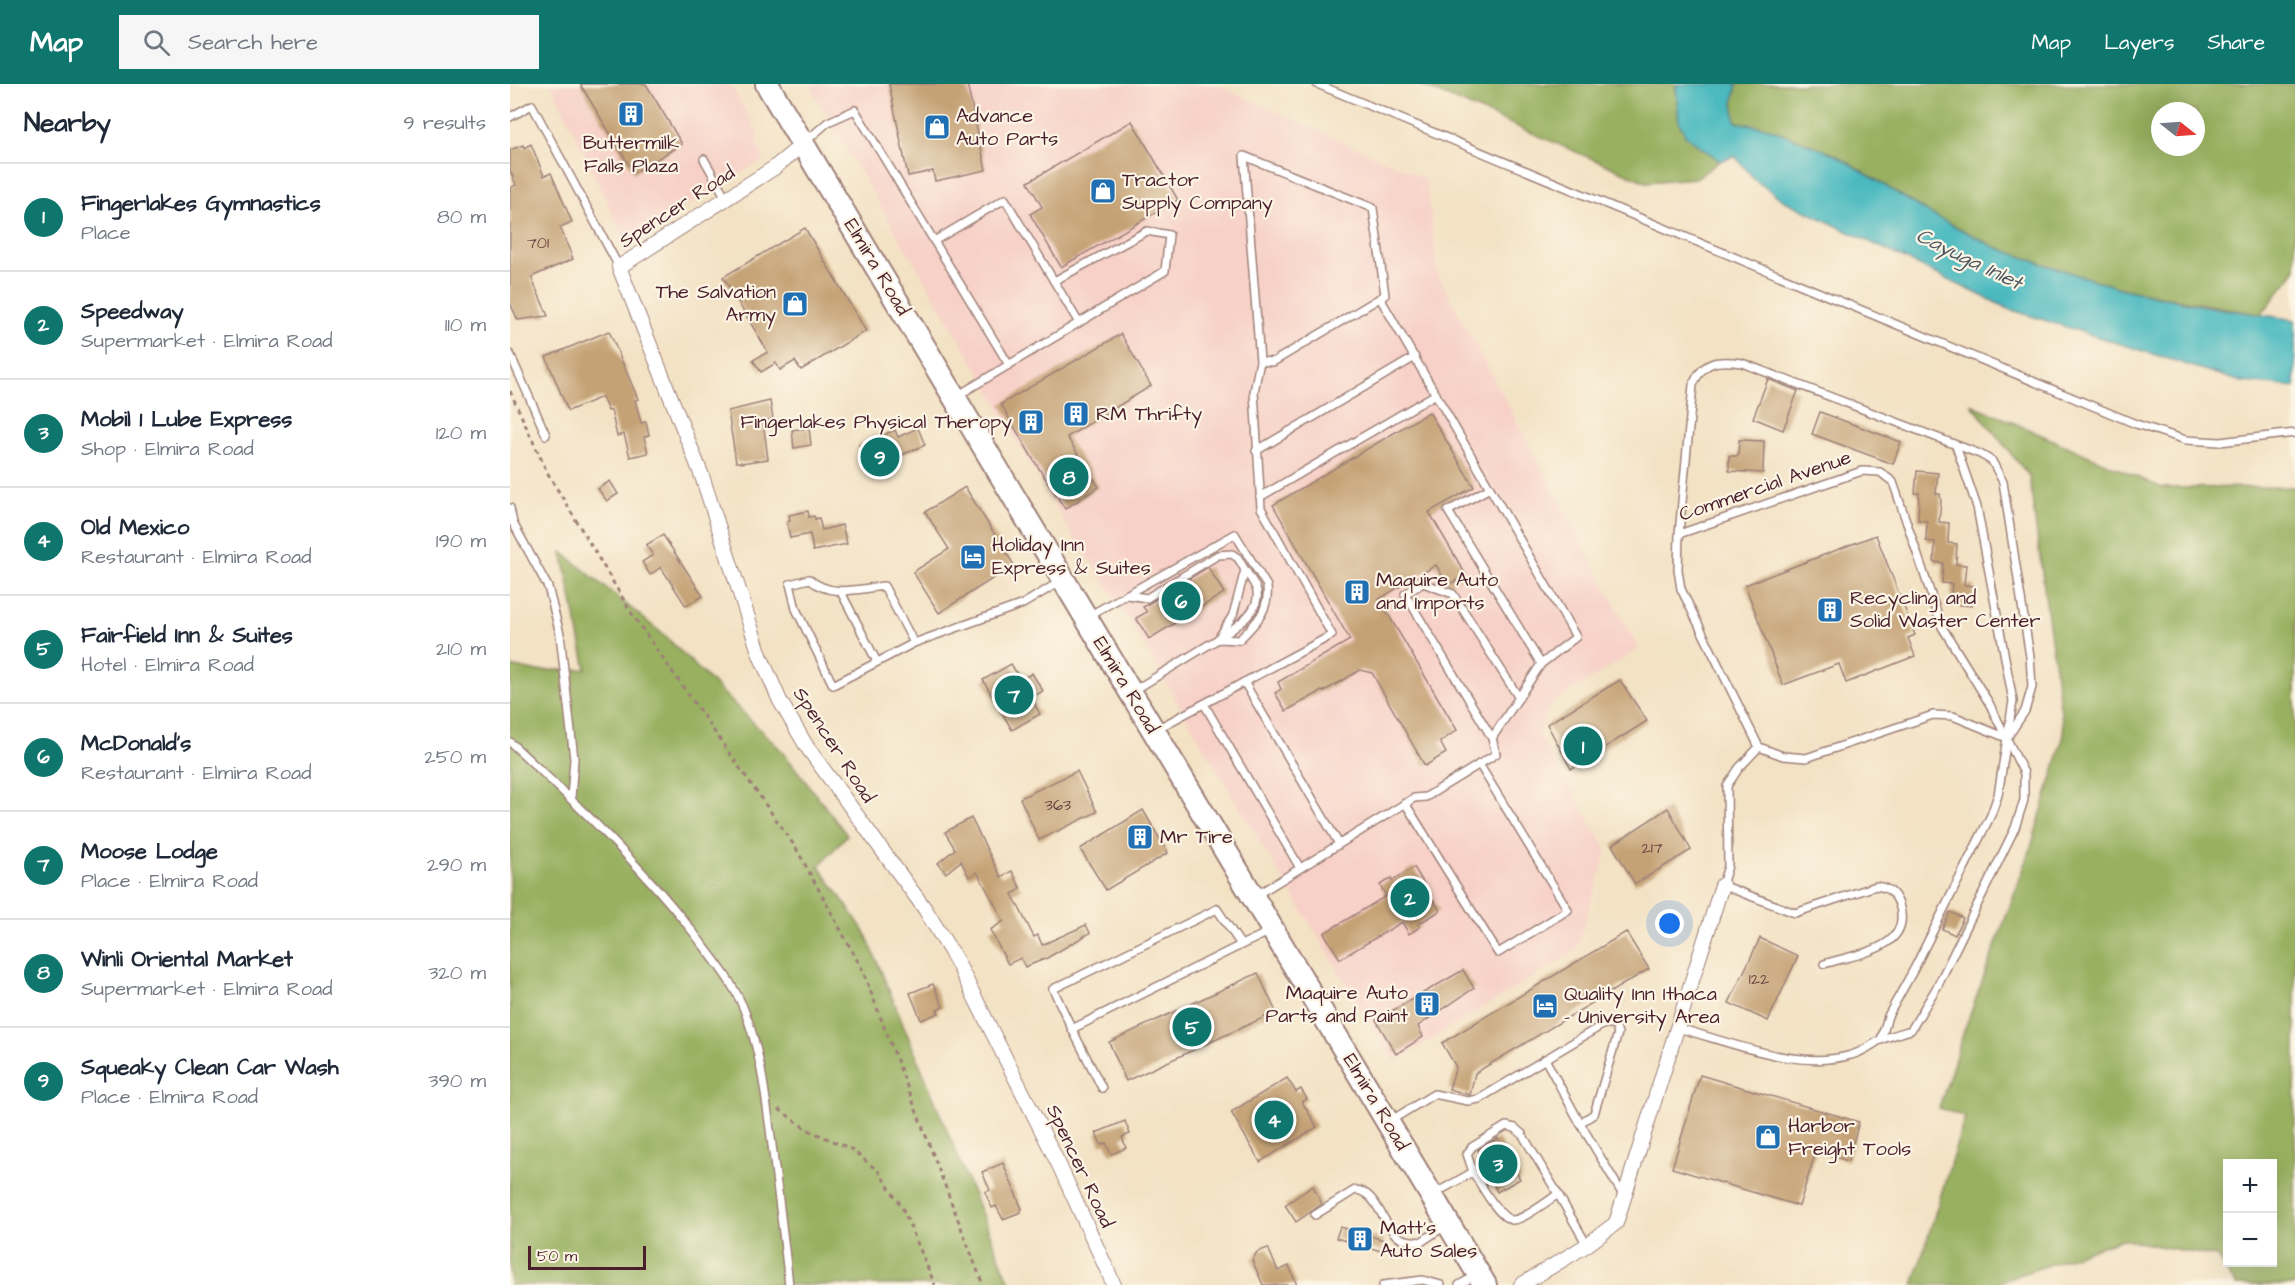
<!DOCTYPE html>
<meta charset="utf-8">
<style>
body{margin:0;font-family:"Architects Daughter",sans-serif;background:#f6f6f7;color:#1f2937}
.controls{position:absolute;right:18px;bottom:18px;display:grid;overflow:hidden;border-radius:0px;box-shadow:0 6px 24px #0002}
.controls button{width:54px;height:54px;display:grid;place-items:center;padding:0;border:0;border-bottom:2px solid #e0e1e3;background:#fff;color:#1f2937;font:30px sans-serif}
.compass{position:absolute;left:1641px;top:18px;width:54px;height:54px;border-radius:50%;background:#fff;box-shadow:0 6px 24px #0002;rotate:107deg}
.scale{position:absolute;left:18px;bottom:15px;width:118px;box-sizing:border-box;padding-left:6px;border:3px solid #4a1f2b;border-top:0;font-size:16px;line-height:21px;white-space:nowrap;color:#4a1f2b;-webkit-text-stroke:4px #fcf5e5;paint-order:stroke}
.you{position:absolute;left:1160px;top:840px;width:21px;height:21px;margin:-15px;border:4px solid #fff;border-radius:50%;background:#1a73e8;box-shadow:0 0 0 9px #1a73e833}
.badge{display:grid;place-items:center;width:39px;height:39px;border-radius:50%;background:#0f766e;color:#fff;font-size:20px;font-weight:700}
.pin{position:absolute;translate:-50% -50%;border:3px solid #fff;box-shadow:0 2px 6px #0006}
.list{margin:0;padding:0;list-style:none}
h2{display:flex;justify-content:space-between;align-items:center;height:78px;margin:0;padding:0 24px;font-size:26px}
h2 small{font-size:20px;font-weight:400;color:#747a83}
.list li{display:grid;grid-template-columns:39px 1fr auto;gap:18px;align-items:center;box-sizing:border-box;height:108px;padding:0 24px;border-top:2px solid #e0e1e3}
.list b{display:block;font-size:22px;white-space:nowrap}
.list p{margin:0;font-size:20px;white-space:nowrap;color:#747a83}
.list em{font-size:20px;font-style:normal;color:#747a83}
.icon{flex:none;width:33px;height:33px;fill:none;stroke:currentColor;stroke-width:2;stroke-linecap:round;stroke-linejoin:round}
.map{position:relative;flex:none;width:1785px;height:1201px;overflow:hidden}
header{display:flex;align-items:center;gap:36px;box-sizing:border-box;height:84px;padding:0 30px;background:#0f766e;color:#fff}
header strong{font-size:28px}
nav{display:flex;gap:33px;margin-inline-start:auto;font-size:21px}
.search{width:420px;height:54px;background:#f6f6f7;display:flex;align-items:center;gap:15px;box-sizing:border-box;padding:0 21px;border-radius:0px;color:#747a83;font-size:22px}
main{display:flex}
aside{flex:1;background:#fff}
.map>svg:first-child{display:block}
</style>
<header>
<strong>Map</strong>
<div class="search"><svg class="icon" aria-label="search" viewBox="0 0 24 24"><circle cx="10" cy="10" r="6"/><path d="M15 15l6 6"/></svg>Search here</div>
<nav><a>Map</a><a>Layers</a><a>Share</a></nav>
</header>
<main>
<aside>
<h2>Nearby<small>9 results</small></h2>
<ul class="list">
<li><span class="badge">1</span><div><b>Fingerlakes Gymnastics</b><p>Place</p></div><em>80 m</em></li>
<li><span class="badge">2</span><div><b>Speedway</b><p>Supermarket · Elmira Road</p></div><em>110 m</em></li>
<li><span class="badge">3</span><div><b>Mobil 1 Lube Express</b><p>Shop · Elmira Road</p></div><em>120 m</em></li>
<li><span class="badge">4</span><div><b>Old Mexico</b><p>Restaurant · Elmira Road</p></div><em>190 m</em></li>
<li><span class="badge">5</span><div><b>Fairfield Inn &amp; Suites</b><p>Hotel · Elmira Road</p></div><em>210 m</em></li>
<li><span class="badge">6</span><div><b>McDonald's</b><p>Restaurant · Elmira Road</p></div><em>250 m</em></li>
<li><span class="badge">7</span><div><b>Moose Lodge</b><p>Place · Elmira Road</p></div><em>290 m</em></li>
<li><span class="badge">8</span><div><b>Winli Oriental Market</b><p>Supermarket · Elmira Road</p></div><em>320 m</em></li>
<li><span class="badge">9</span><div><b>Squeaky Clean Car Wash</b><p>Place · Elmira Road</p></div><em>390 m</em></li>
</ul>
</aside>
<div class="map">
<svg width="1785" height="1201" viewBox="0 0 1785 1201">
<rect width="100%" height="100%" fill="#fcf5e5"/>
<filter id="ink" filterUnits="userSpaceOnUse"><feTurbulence type="fractalNoise" baseFrequency=".0167" numOctaves="2"/><feDisplacementMap in="SourceGraphic" scale="12" xChannelSelector="R" yChannelSelector="G"/><feConvolveMatrix kernelMatrix="1 2 1 2 8 2 1 2 1" color-interpolation-filters="sRGB"/></filter>
<filter id="wash" filterUnits="userSpaceOnUse"><feTurbulence type="fractalNoise" baseFrequency=".008" numOctaves="4" result="noise"/><feDisplacementMap in="SourceGraphic" scale="24" xChannelSelector="R" yChannelSelector="G"/><feGaussianBlur stdDeviation="1.35" result="paint"/><feColorMatrix in="noise" values="0 0 0 0 0 0 0 0 0 0 0 0 0 0 0 0 0 1.4 0 .05"/><feComposite in="paint" operator="in"/></filter>
<g filter="url(#wash)">
<rect width="100%" height="100%" fill="#f3e2c4"/>
<!-- built -->
<g fill="#f7d1c8">
<polygon points="41,0 220,0 250,53 245,56 254,73 253,76 116,158"/>
<polygon points="300,0 705,0 916,95 928,191 1129,565 1042,619 1028,650 1097,766 1066,867 884,978 734,731 625,546 590,490 568,461 504,353 480,306 309,19"/>
</g>
<!-- forest -->
<g fill="#98b061" stroke="#716846" stroke-width="1.5" fill-rule="evenodd">
<polygon points="908,0 1167,0 1166,4 1169,38 1175,51 1210,77 1186,94 1136,98"/>
<path d="M1227,0h558v187l-34,44 -138,-26 -83,-26 -45,-16 -68,-35 -91,-57 -67,-27 -34,-6 -2,-19zM1650,27h36v36h-36z"/>
<path d="M1461,320l191,84 133,-1v798h-59l-19,-28 -95,-18 -131,46h-78l52,-168 -26,-9 25,-77 65,-177 35,-119 -35,-259zM1718,1080h44v98h-44z"/>
<polygon points="52,468 154,551 272,667 337,751 309,782 355,848 501,1201 0,1201 0,582 24,587 76,585"/>
</g>
<!-- water -->
<polygon fill="#4bbac0" stroke="#4a6c76" stroke-width="1.5" points="1167,0 1227,0 1223,19 1226,38 1259,44 1326,71 1417,128 1485,163 1530,179 1613,205 1694,222 1785,236 1785,303 1732,298 1499,225 1273,116 1245,96 1225,72 1210,77 1176,52 1169,38 1166,4"/>
<g id="blocks">
<!-- building -->
<g fill="#c5a276">
<polygon points="70,0 136,0 172,60 124,89"/>
<polygon points="379,0 457,0 476,86 425,97 423,87 398,92"/>
<polygon points="622,37 668,116 551,183 520,130 532,123 518,98"/>
<polygon points="21,60 34,92 41,89 62,138 50,143 63,175 21,193 38,232 8,236 0,219 0,104 6,101 0,86 0,66 13,61 14,64"/>
<polygon points="295,144 356,247 291,286 285,277 270,286 266,279 251,288 243,276 258,268 213,193"/>
<polygon points="99,247 128,315 125,316 131,339 136,338 139,351 134,353 138,369 120,373 114,350 107,352 101,326 98,327 92,313 58,327 36,273"/>
<polygon points="611,250 641,302 557,353 589,403 555,425 523,375 491,320"/>
<polygon points="1258,295 1288,307 1273,346 1243,334"/>
<polygon points="260,317 263,335 253,337 258,375 231,379 231,378 226,378 218,327"/>
<polygon points="919,328 964,403 919,428 956,491 938,501 926,481 869,515 947,646 930,658 936,669 915,682 862,589 850,586 813,608 812,607 776,627 765,609 771,605 768,598 840,556 763,421"/>
<polygon points="1310,328 1391,358 1383,380 1302,350"/>
<polygon points="299,344 301,361 284,364 282,346"/>
<polygon points="408,344 415,361 359,385 349,361 385,346 388,353"/>
<polygon points="1229,356 1254,357 1253,389 1219,387 1219,372 1228,372"/>
<polygon points="1407,387 1428,389 1426,410 1430,410 1431,417 1429,438 1439,439 1438,459 1447,460 1446,480 1456,481 1454,501 1464,502 1462,522 1440,520 1442,500 1432,499 1433,479 1424,478 1425,458 1416,457 1417,437 1408,436 1409,409 1405,409"/>
<polygon points="100,397 108,410 97,417 88,405"/>
<polygon points="455,403 504,481 429,529 403,488 439,465 415,428"/>
<polygon points="298,427 299,433 304,432 305,435 309,434 312,446 332,441 337,460 303,467 300,450 280,454 277,438 280,437 279,431"/>
<polygon points="153,451 193,512 176,522 151,483 140,491 132,478 143,471 136,461"/>
<polygon points="1366,451 1405,551 1398,554 1405,572 1336,599 1329,580 1273,601 1235,501"/>
<polygon points="698,483 714,509 639,555 626,534 637,528 633,523"/>
<polygon points="501,580 511,596 522,589 533,607 521,614 530,630 502,646 473,596"/>
<polygon points="1110,596 1137,637 1061,685 1037,640"/>
<polygon points="567,687 587,728 529,756 510,714"/>
<polygon points="1158,724 1181,766 1125,800 1102,761"/>
<polygon points="633,726 658,769 596,806 570,765"/>
<polygon points="461,734 491,793 502,787 511,805 502,810 524,853 528,851 532,861 576,841 580,849 537,874 515,883 511,874 498,880 480,846 494,837 467,788 459,793 451,777 436,789 428,779 445,765 435,748"/>
<polygon points="904,783 930,827 908,840 910,843 899,850 892,838 830,875 814,849 876,812 870,801 881,794 882,797"/>
<polygon points="1440,828 1453,834 1445,851 1432,845"/>
<polygon points="1116,848 1139,885 965,989 960,1011 939,1005 946,983 932,959"/>
<polygon points="1250,854 1288,872 1258,937 1219,919"/>
<polygon points="953,886 964,904 908,942 913,953 886,970 866,936"/>
<polygon points="748,889 766,928 616,997 599,958"/>
<polygon points="423,900 433,923 427,926 429,929 411,936 400,909"/>
<polygon points="1190,991 1349,1038 1338,1077 1306,1067 1289,1122 1162,1084"/>
<polygon points="777,994 786,1008 791,1005 797,1015 792,1018 807,1043 750,1078 721,1028"/>
<polygon points="615,1037 620,1050 612,1053 616,1064 601,1070 596,1059 591,1061 586,1049"/>
<polygon points="988,1054 1010,1095 987,1108 968,1066"/>
<polygon points="493,1079 512,1125 510,1126 511,1128 493,1135 486,1122 482,1124 475,1108 480,1106 472,1088"/>
<polygon points="803,1102 812,1120 786,1138 775,1121"/>
<polygon points="830,1143 874,1156 871,1167 826,1154"/>
<polygon points="758,1164 768,1187 779,1182 787,1201 753,1201 742,1176 747,1168"/>
</g>
</g>
</g>
<g filter="url(#ink)">
<use href="#blocks" fill-opacity="0" stroke="#9e8078" stroke-width="1.5"/>
<g fill="none" stroke-linecap="round" stroke-linejoin="round">
<defs>
<g id="service">
<polyline points="807,0 1626,340 1676,356 1710,358 1785,349"/>
<polyline points="0,33 22,21 109,183"/>
<polyline points="295,58 318,38 345,26 499,281"/>
<polyline points="194,75 216,114"/>
<polyline points="424,157 495,115 569,239"/>
<polyline points="0,270 36,351"/>
<polyline points="447,312 655,187 659,151 637,147 544,197"/>
<polyline points="746,367 905,273"/>
<polyline points="980,404 938,427 1031,580"/>
<polyline points="750,413 926,310"/>
<polyline points="0,424 3,439 38,503 50,550 64,675 61,714"/>
<path d="M1169,450l14,-149c10,-25 25,-25 49,-22l238,91 12,7 11,21 27,175 2,30 -7,24 -18,27"/>
<polyline points="331,508 367,578"/>
<polyline points="617,511 637,514 708,471 722,470 728,474 735,486 723,531 708,555"/>
<path d="M580,531l145,-81 32,52c3,25 -12,38 -28,54l-21,-1 -85,52"/>
<path d="M710,554c14,-10 41,-26 37,-47 -2,-7 -8,-15 -12,-21"/>
<path d="M404,559l-30,-57c-27,3 -53,12 -75,-7l-19,5 6,25 37,76 81,-42 109,-39 38,-23"/>
<polyline points="734,598 829,760"/>
<polyline points="694,620 790,784"/>
<polyline points="645,646 822,551 751,424 744,308 750,277 734,72 863,124 875,211 763,278 750,277"/>
<polyline points="982,654 895,510 913,499 943,510 1009,614"/>
<path d="M0,658c65,60 129,121 183,190 18,24 38,47 50,75 18,43 23,92 29,138 6,47 12,93 17,140"/>
<path d="M1249,663l-20,21 -12,18 1,80 -6,19 73,28 81,-27c13,2 18,6 23,18 15,46 -45,50 -75,60"/>
<polyline points="1249,663 1273,672 1296,674 1423,631 1443,632 1497,654"/>
<polyline points="895,719 988,869 1058,826 969,680"/>
<polyline points="745,812 904,714 916,713 986,670 982,654 1031,580 1066,553 870,214"/>
<polyline points="731,861 707,825 543,905 562,945 731,861 761,847"/>
<path d="M1168,944c52,14 120,43 173,27 12,-3 19,-9 29,-15 10,-4 21,-7 31,-10l27,-45 77,-157 9,-28v-27l-35,-70 -47,-76 -49,-145 -13,-10 -18,-1 -183,63 -1,36 3,19 78,158"/>
<polyline points="562,945 592,1004"/>
<polyline points="1371,956 1378,932 1404,885 1481,731 1488,711 1503,617 1467,423 1446,362"/>
<polyline points="1035,975 1070,1039"/>
<polyline points="880,1037 924,1010 958,1017 969,1015 1094,940 1104,940 1108,949 1084,1030 1070,1039 1113,1111"/>
<polyline points="963,1088 957,1070 962,1063 996,1042 1005,1044 1012,1050 1048,1110"/>
<path d="M924,1110l39,-22c7,11 25,46 39,48 10,1 37,-20 46,-26l29,51"/>
<path d="M805,1131l40,-25c22,1 27,34 42,46 6,5 16,5 24,6l25,-17"/>
<polyline points="873,1201 913,1196 931,1201"/>
<polyline points="949,1201 966,1191"/>
</g>
<g id="minor">
<polyline points="293,60 264,84 109,183 192,392 250,571 270,617 297,663 415,825 446,876 549,1081 604,1201"/>
<polyline points="1011,1201 1077,1161 1106,1139 1212,801"/>
</g>
<polyline id="trunk" points="257,0 975,1201"/>
</defs>
<!-- service casing -->
<use href="#service" stroke="#9e8078" stroke-width="10"/>
<!-- minor casing -->
<use href="#minor" stroke="#9e8078" stroke-width="16"/>
<!-- trunk casing -->
<use href="#trunk" stroke="#9e8078" stroke-width="26"/>
<!-- path -->
<g stroke="#9e8078" stroke-width="3" stroke-dasharray="4.5 4.5" stroke-linecap="butt">
<polyline points="0,307 37,388 124,533 286,764 352,885 473,1201"/>
<polyline points="269,1025 296,1045 341,1065 368,1087 392,1123 425,1201"/>
</g>
<!-- service -->
<use href="#service" stroke="#fff" stroke-width="7"/>
<!-- minor -->
<use href="#minor" stroke="#fff" stroke-width="14"/>
<!-- trunk -->
<use href="#trunk" stroke="#fff" stroke-width="22"/>
</g>
</g>
<!-- icons -->
<defs>
<symbol id="building-square" viewBox="-11 -11 22 22"><rect x="-9" y="-9" width="18" height="18" rx="4" fill="#1f6fb2" stroke="#fcf5e5"/><path d="M-4-6H4V6H1V3H-1V6H-4ZM-2.5-4.3h1.7v1.8h-1.7ZM.8-4.3h1.7v1.8H.8ZM-2.5-1h1.7V.8h-1.7ZM.8-1h1.7V.8H.8Z" fill="#fff"/></symbol>
<symbol id="shop-square" viewBox="-11 -11 22 22"><rect x="-9" y="-9" width="18" height="18" rx="4" fill="#1f6fb2" stroke="#fcf5e5"/><path d="M-5-2.5h2.3a2.7 3.5 0 0 1 5.4 0H5L5.5 6h-11ZM-1.5-2.5h3a1.5 2.3 0 0 0-3 0Z" fill="#fff"/></symbol>
<symbol id="hotel-square" viewBox="-11 -11 22 22"><rect x="-9" y="-9" width="18" height="18" rx="4" fill="#1f6fb2" stroke="#fcf5e5"/><path d="M-6-4.5h1.5V1H6V5H4.5V3h-9V5H-6ZM-4 0a1.8 1.8 0 1 1 3.6 0ZM.5 0V-2.5h3Q6-2.5 6 0Z" fill="#fff"/></symbol>
</defs>
<g fill-rule="evenodd">
<use href="#building-square" x="106" y="15" width="30" height="30"/>
<use href="#shop-square" x="412" y="28" width="30" height="30"/>
<use href="#shop-square" x="578" y="92" width="30" height="30"/>
<use href="#shop-square" x="270" y="205" width="30" height="30"/>
<use href="#building-square" x="551" y="315" width="30" height="30"/>
<use href="#building-square" x="506" y="323" width="30" height="30"/>
<use href="#hotel-square" x="448" y="458" width="30" height="30"/>
<use href="#building-square" x="832" y="493" width="30" height="30"/>
<use href="#building-square" x="1305" y="511" width="30" height="30"/>
<use href="#building-square" x="615" y="738" width="30" height="30"/>
<use href="#building-square" x="902" y="905" width="30" height="30"/>
<use href="#hotel-square" x="1020" y="907" width="30" height="30"/>
<use href="#shop-square" x="1243" y="1038" width="30" height="30"/>
<use href="#building-square" x="835" y="1140" width="30" height="30"/>
</g>
<g text-anchor="middle" dominant-baseline="central" stroke-width="4.5" stroke-linejoin="round" paint-order="stroke">
<!-- number labels -->
<g font-size="16" fill="#69403e">
<text x="28" y="159">701</text>
<text x="548" y="721">363</text>
<text x="1142" y="764">217</text>
<text x="1249" y="895">122</text>
</g>
<!-- poi labels -->
<g font-size="20" fill="#4a1f2b" stroke="#fcf5e5" text-anchor="start">
<text x="446" y="32">Advance<tspan x="446" dy="23">Auto Parts</tspan></text>
<text x="121" y="59" text-anchor="middle">Buttermilk<tspan x="121" dy="23">Falls Plaza</tspan></text>
<text x="612" y="96">Tractor<tspan x="612" dy="23">Supply Company</tspan></text>
<text x="266" y="208" text-anchor="end">The Salvation<tspan x="266" dy="23">Army</tspan></text>
<text x="586" y="330">RM Thrifty</text>
<text x="502" y="338" text-anchor="end">Fingerlakes Physical Theropy</text>
<text x="482" y="461">Holiday Inn<tspan x="482" dy="23">Express &amp; Suites</tspan></text>
<text x="866" y="496">Maquire Auto<tspan x="866" dy="23">and Imports</tspan></text>
<text x="1340" y="514">Recycling and<tspan x="1340" dy="23">Solid Waster Center</tspan></text>
<text x="650" y="753">Mr Tire</text>
<text x="898" y="909" text-anchor="end">Maquire Auto<tspan x="898" dy="23">Parts and Paint</tspan></text>
<text x="1054" y="910">Quality Inn Ithaca<tspan x="1054" dy="23">- University Area</tspan></text>
<text x="1278" y="1042">Harbor<tspan x="1278" dy="23">Freight Tools</tspan></text>
<text x="870" y="1144">Matt's<tspan x="870" dy="23">Auto Sales</tspan></text>
</g>
<!-- street labels -->
<g font-size="20" fill="#4a1f2b" stroke="#fcf5e5">
<text transform="translate(167 123) rotate(-33)">Spencer Road</text>
<text transform="translate(367 183) rotate(59)">Elmira Road</text>
<text transform="translate(1255 402) rotate(-19)">Commercial Avenue</text>
<text transform="translate(616 601) rotate(59)">Elmira Road</text>
<text transform="translate(324 661) rotate(57)">Spencer Road</text>
<text transform="translate(866 1018) rotate(59)">Elmira Road</text>
<text transform="translate(570 1082) rotate(65)">Spencer Road</text>
</g>
<!-- water labels -->
<g font-size="21" font-style="italic" fill="#4a555f" stroke="#fcf5e5">
<text transform="translate(1459 175) rotate(26)">Cayuga Inlet</text>
</g>
</g>
</svg>
<div class="controls">
<button>+</button>
<button>−</button>
</div>
<svg class="compass" viewBox="-18 -18 36 36"><path d="M0-13l5 13h-10z" fill="#e53935"/><path d="M0 13l5-13h-10z" fill="#747a83"/></svg>
<div class="scale">50 m</div>
<div class="you"></div>
<div class="pin badge" style="left:1073px;top:662px">1</div>
<div class="pin badge" style="left:900px;top:814px">2</div>
<div class="pin badge" style="left:988px;top:1080px">3</div>
<div class="pin badge" style="left:764px;top:1036px">4</div>
<div class="pin badge" style="left:682px;top:943px">5</div>
<div class="pin badge" style="left:671px;top:517px">6</div>
<div class="pin badge" style="left:504px;top:611px">7</div>
<div class="pin badge" style="left:559px;top:393px">8</div>
<div class="pin badge" style="left:370px;top:373px">9</div>
</div>
</main>
